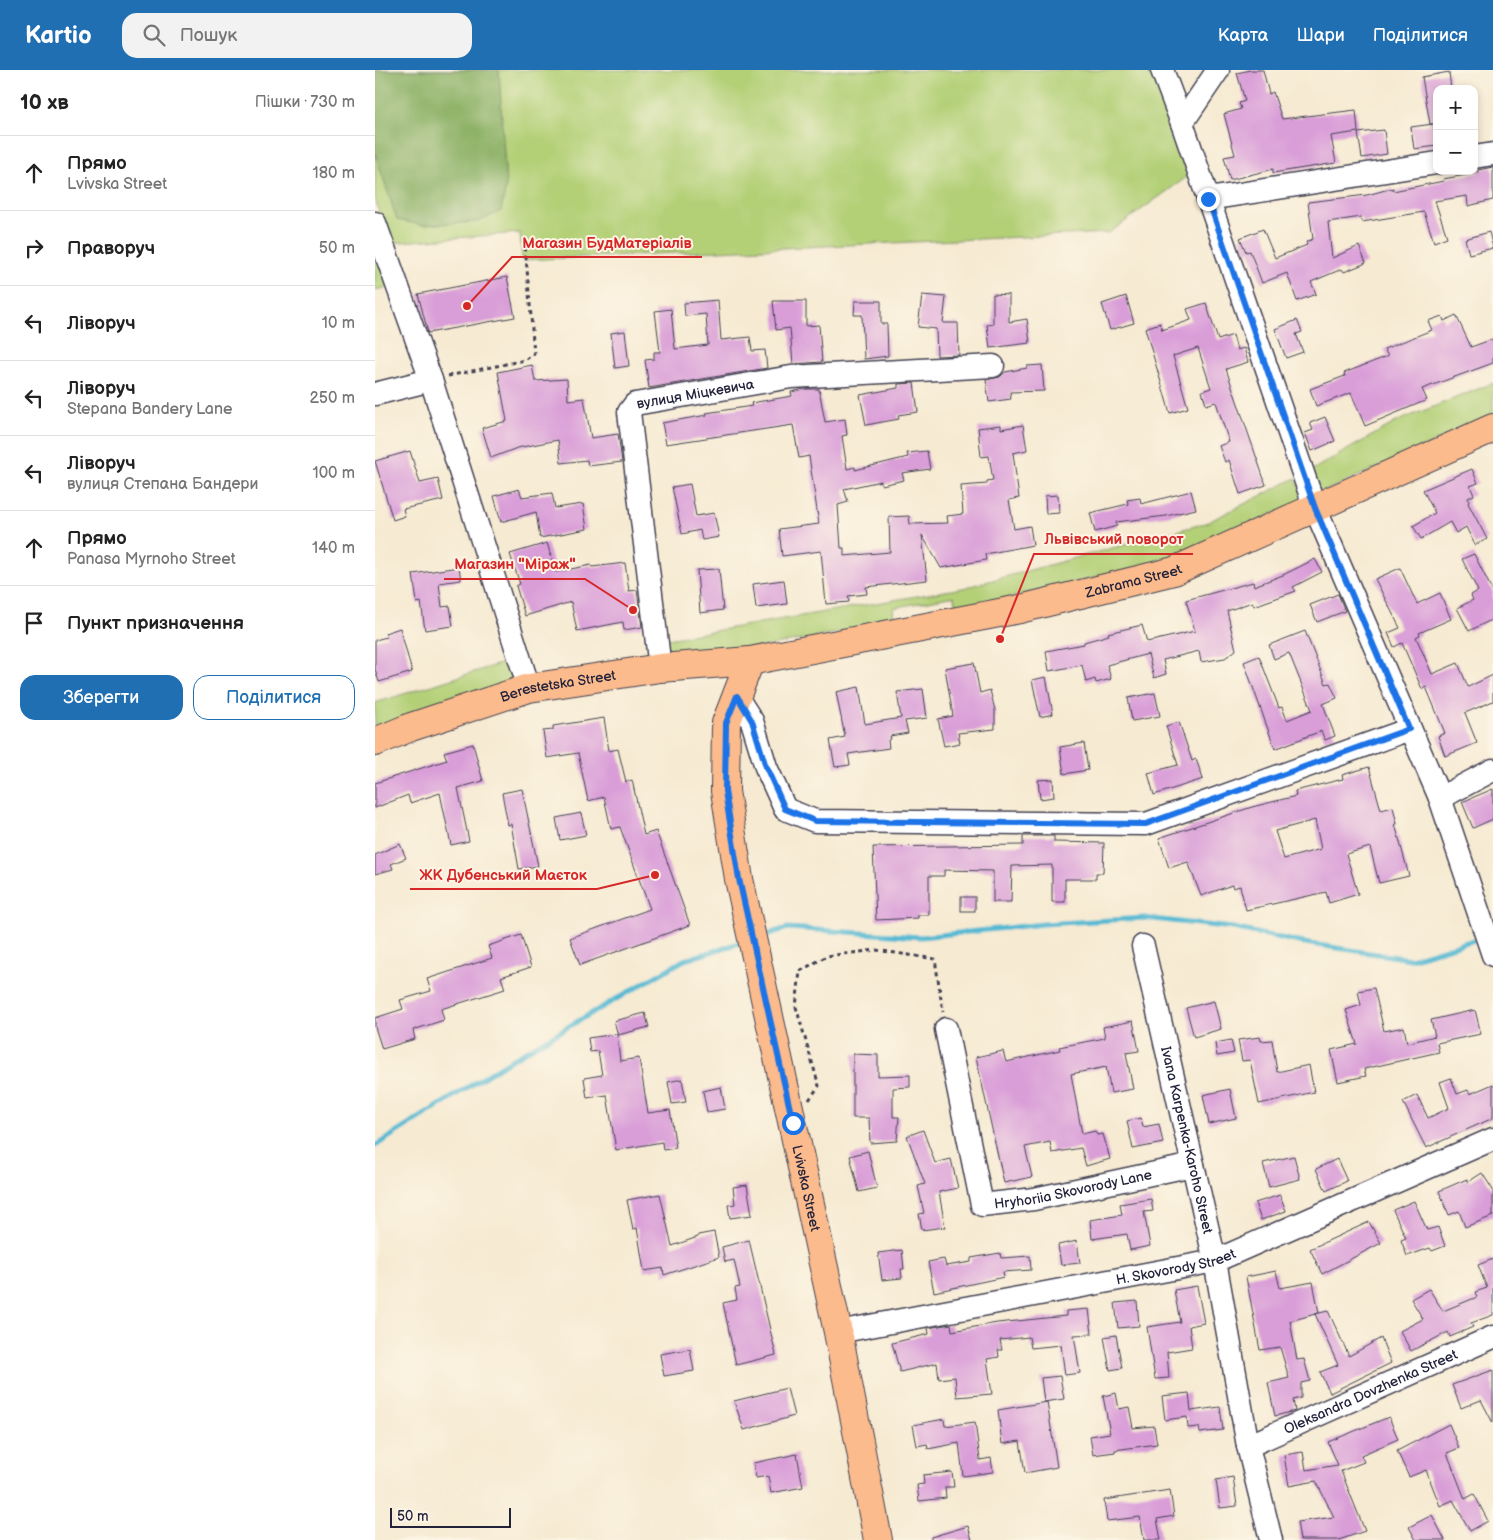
<!DOCTYPE html>
<html lang="uk">
<meta charset="utf-8">
<style>
body{margin:0;font-family:"Balsamiq Sans",sans-serif;background:#f2f2f2;color:#222}
.controls{position:absolute;right:15px;top:15px;display:grid;overflow:hidden;border-radius:10px;box-shadow:0 2px 8px #0003}
.controls button{width:45px;height:45px;display:grid;place-items:center;padding:0;border:0;border-bottom:1px solid #e0e0e0;background:#fff;color:#222;font:25px sans-serif}
.scale{position:absolute;left:15px;bottom:12px;width:121px;box-sizing:border-box;padding-left:5px;border:2px solid #22223b;border-top:0;font-size:14px;line-height:18px;white-space:nowrap;color:#22223b;-webkit-text-stroke:4px #fcf5e5;paint-order:stroke}
.stop{position:absolute;width:15px;height:15px;margin:-11px;border:4px solid #1a73e8;border-radius:50%;background:#fff}
.stop.end{background:#1a73e8;border-color:#fff;box-shadow:0 1px 5px #0008}
.list{margin:0;padding:0;list-style:none}
h2{display:flex;justify-content:space-between;align-items:center;height:65px;margin:0;padding:0 20px;font-size:21px}
h2 small{font-size:16px;font-weight:400;color:#767676}
.list li{display:grid;grid-template-columns:32px 1fr auto;gap:15px;align-items:center;box-sizing:border-box;height:75px;padding:0 20px;border-top:1px solid #e0e0e0}
.list b{display:block;font-size:19px;white-space:nowrap}
.list p{margin:0;font-size:16px;white-space:nowrap;color:#767676}
.list em{font-size:16px;font-style:normal;color:#767676}
.actions{display:flex;gap:10px;padding:15px 20px}
.actions a{flex:1;padding:11px 0;border:1px solid #1f6fb2;border-radius:15px;text-align:center;font-size:18px;color:#1f6fb2}
.actions .main{background:#1f6fb2;color:#fff}
.icon{flex:none;width:28px;height:28px;fill:none;stroke:currentColor;stroke-width:2;stroke-linecap:round;stroke-linejoin:round}
.map{position:relative;flex:none;width:1118px;height:1470px;overflow:hidden}
header{display:flex;align-items:center;gap:30px;box-sizing:border-box;height:70px;padding:0 25px;background:#1f6fb2;color:#fff}
header strong{font-size:24px}
nav{display:flex;gap:28px;margin-inline-start:auto;font-size:18px}
.search{width:350px;height:45px;background:#f2f2f2;display:flex;align-items:center;gap:12px;box-sizing:border-box;padding:0 18px;border-radius:15px;color:#767676;font-size:19px}
main{display:flex}
aside{flex:1;background:#fff}
.map>svg:first-child{display:block}
</style>
<header>
<strong>Kartio</strong>
<div class="search"><svg class="icon" aria-label="search" viewBox="0 0 24 24"><circle cx="10" cy="10" r="6"/><path d="M15 15l6 6"/></svg>Пошук</div>
<nav><a>Карта</a><a>Шари</a><a>Поділитися</a></nav>
</header>
<main>
<aside>
<h2>10 хв<small>Пішки · 730 m</small></h2>
<ul class="list">
<li><svg class="icon" aria-label="ahead" viewBox="0 0 24 24"><path d="M12 20V5M6 11l6-6 6 6"/></svg><div><b>Прямо</b><p>Lvivska Street</p></div><em>180 m</em></li>
<li><svg class="icon" aria-label="right" viewBox="0 0 24 24"><path d="M7 20v-9h11M14 6l5 5-5 5"/></svg><div><b>Праворуч</b></div><em>50 m</em></li>
<li><svg class="icon" aria-label="left" viewBox="0 0 24 24"><path d="M17 20v-9H6M10 6l-5 5 5 5"/></svg><div><b>Ліворуч</b></div><em>10 m</em></li>
<li><svg class="icon" aria-label="left" viewBox="0 0 24 24"><path d="M17 20v-9H6M10 6l-5 5 5 5"/></svg><div><b>Ліворуч</b><p>Stepana Bandery Lane</p></div><em>250 m</em></li>
<li><svg class="icon" aria-label="left" viewBox="0 0 24 24"><path d="M17 20v-9H6M10 6l-5 5 5 5"/></svg><div><b>Ліворуч</b><p>вулиця Степана Бандери</p></div><em>100 m</em></li>
<li><svg class="icon" aria-label="ahead" viewBox="0 0 24 24"><path d="M12 20V5M6 11l6-6 6 6"/></svg><div><b>Прямо</b><p>Panasa Myrnoho Street</p></div><em>140 m</em></li>
<li><svg class="icon" aria-label="arrive" viewBox="0 0 24 24"><path d="M6 21V4h12l-3 4 3 4H6"/></svg><div><b>Пункт призначення</b></div></li>
</ul>
<div class="actions"><a class="main">Зберегти</a><a>Поділитися</a></div>
</aside>
<div class="map">
<svg width="1118" height="1470" viewBox="0 0 1118 1470">
<rect width="100%" height="100%" fill="#fcf5e5"/>
<filter id="ink" filterUnits="userSpaceOnUse"><feTurbulence type="fractalNoise" baseFrequency=".02" numOctaves="2"/><feDisplacementMap in="SourceGraphic" scale="10" xChannelSelector="R" yChannelSelector="G"/><feConvolveMatrix kernelMatrix="1 2 1 2 8 2 1 2 1" color-interpolation-filters="sRGB"/></filter>
<filter id="wash" filterUnits="userSpaceOnUse"><feTurbulence type="fractalNoise" baseFrequency=".0096" numOctaves="4" result="noise"/><feDisplacementMap in="SourceGraphic" scale="20" xChannelSelector="R" yChannelSelector="G"/><feGaussianBlur stdDeviation="1.12" result="paint"/><feColorMatrix in="noise" values="0 0 0 0 0 0 0 0 0 0 0 0 0 0 0 0 0 1.4 0 .05"/><feComposite in="paint" operator="in"/></filter>
<g filter="url(#wash)">
<rect width="100%" height="100%" fill="#f6ead2"/>
<!-- green -->
<g fill="#b3d077" stroke="#6a7959">
<polygon points="0,0 778,0 816,104 734,163 147,190 145,163 13,173 0,128"/>
<polygon points="0,178 14,217 0,220"/>
<polygon points="1118,313 1118,346 943,424 935,401 1023,351"/>
<polygon points="921,408 929,430 795,490 582,540 579,526 518,538 520,552 373,580 290,587 287,570 588,518 831,453"/>
<polygon points="137,590 144,609 0,659 0,633"/>
</g>
<!-- forest -->
<polygon fill="#8eb268" stroke="#586a52" points="0,0 124,0 131,116 126,141 103,152 47,155 22,150 0,83"/>
<g fill="none" stroke-linecap="round" stroke-linejoin="round">
<!-- stream -->
<g stroke="#55b9d3" stroke-width="5">
<polyline points="390,865 413,858 546,867 668,854 769,848 858,858 929,873 1035,889 1099,870"/>
<polyline points="0,1076 139,988 309,890 365,873"/>
</g>
</g>
<g id="blocks">
<!-- building -->
<g fill="#d99dd8" fill-rule="evenodd">
<polygon points="875,0 888,0 894,24 898,22 907,49 981,40 983,62 956,66 961,93 898,103 898,99 855,110 849,87 860,85 849,44 866,39 864,33 870,31 862,3"/>
<polygon points="1074,2 1076,19 1062,19 1062,76 1039,79 1036,57 1058,54 1055,54 1047,7"/>
<polygon points="1009,60 1012,84 987,88 983,63"/>
<polygon points="1118,97 1118,130 1093,136 1092,126 1060,131 1072,167 1059,172 1049,142 987,152 986,147 953,152 957,188 984,176 991,193 969,202 967,199 936,212 941,224 922,231 912,203 887,213 875,181 871,182 865,168 888,159 900,188 932,175 931,172 938,169 933,132 992,125 1018,118 1018,121 1069,111 1068,109 1103,103 1103,100"/>
<polygon points="1114,162 1118,178 1094,184 1090,169"/>
<polygon points="132,207 140,247 53,263 43,224"/>
<polygon points="618,224 634,225 634,252 652,249 655,273 615,278 612,255 618,254"/>
<polygon points="547,225 571,227 568,253 583,253 584,285 562,286 561,259 543,257"/>
<polygon points="751,226 759,253 735,260 727,234"/>
<polygon points="343,230 346,270 375,267 377,281 390,280 392,298 274,318 270,290 279,289 279,282 285,282 280,241 296,239 300,279 333,275 331,244 310,246 309,233"/>
<polygon points="398,231 431,231 431,256 444,255 447,292 418,294 415,258 401,260"/>
<polygon points="480,231 506,231 506,254 512,254 513,286 489,289 487,245 479,245"/>
<polygon points="831,233 843,270 858,265 862,280 869,278 873,292 851,299 891,415 865,424 854,390 850,392 844,376 854,372 841,332 831,335 827,321 836,318 823,278 798,286 813,338 795,343 770,258 785,253 787,260 816,250 812,239"/>
<polygon points="1081,245 1096,277 1118,269 1118,293 1047,319 1052,330 990,356 976,323 941,336 935,319 970,306 969,303 1013,286 1009,279 1057,260 1053,251 1067,246 1069,251"/>
<polygon points="922,250 927,262 921,264 928,282 911,288 900,259"/>
<polygon points="250,261 254,296 240,298 236,263"/>
<polygon points="157,295 160,311 192,309 193,330 209,328 216,368 243,364 247,392 213,396 212,390 186,393 183,370 142,378 116,388 107,358 132,351 123,302"/>
<polygon points="667,295 669,321 635,322 636,329 614,332 611,310 625,307 630,302 652,298 652,296"/>
<polygon points="539,313 543,342 523,345 524,349 491,355 485,325 523,318 523,314"/>
<polygon points="429,319 444,319 450,352 470,349 472,365 467,366 472,399 480,397 480,400 533,387 532,383 552,381 555,399 527,403 529,410 507,415 506,411 469,419 473,432 463,435 466,478 469,478 469,486 515,482 514,447 534,446 535,454 573,453 572,446 588,444 586,416 612,414 612,411 618,410 614,386 606,387 603,358 626,355 626,359 648,355 652,380 638,383 644,428 634,430 639,459 655,456 658,475 610,484 611,490 566,498 547,465 552,510 491,517 492,524 473,526 474,532 451,534 446,481 407,486 404,459 444,454 434,386 424,388 418,355 291,374 287,353 332,345 331,343 377,336 376,333 417,326 416,322"/>
<polygon points="950,347 960,371 937,381 930,363 938,360 935,353"/>
<polygon points="35,381 45,413 63,409 68,430 28,439 30,446 18,450 0,391"/>
<polygon points="1097,399 1103,413 1095,416 1099,425 1093,428 1094,432 1093,433 1112,469 1100,475 1091,457 1081,463 1075,452 1046,469 1038,456 1060,443 1048,420"/>
<polygon points="315,414 321,446 339,443 344,467 327,470 325,460 307,464 297,417"/>
<polygon points="144,419 147,427 177,423 180,438 208,434 212,459 165,468 161,442 126,452 119,426"/>
<polygon points="816,421 821,439 791,446 741,452 742,456 720,462 715,443 753,434 752,430 765,428 766,434"/>
<polygon points="683,425 684,443 671,444 670,426"/>
<polygon points="172,473 181,502 216,495 217,497 250,493 254,521 262,520 267,557 249,560 248,552 202,561 196,532 150,546 141,516 145,514 135,484"/>
<polygon points="1099,484 1118,522 1118,549 1094,561 1082,538 1098,530 1096,525 1103,521 1087,489"/>
<polygon points="940,489 947,502 918,517 921,521 879,536 877,532 852,541 861,580 850,588 826,592 824,581 788,590 791,604 779,608 773,584 732,595 736,609 721,613 720,609 711,612 707,595 674,601 671,581 709,574 709,572 734,565 733,563 767,555 772,572 820,561 811,530 878,512 879,516 908,505"/>
<polygon points="84,497 86,510 64,513 67,537 75,536 78,556 50,560 46,532 42,533 38,504"/>
<polygon points="1025,498 1042,534 1065,523 1076,549 1044,563 1045,565 1041,567 1057,604 1083,593 1093,617 1118,605 1118,631 1090,643 1102,673 1070,686 1063,666 1070,663 1051,617 1047,619 1027,573 1019,577 1013,563 1025,558 1000,509"/>
<polygon points="344,499 348,540 325,543 322,500"/>
<polygon points="409,510 412,534 381,538 378,514"/>
<polygon points="963,524 970,541 942,552 935,535"/>
<polygon points="25,558 37,602 4,612 0,599 0,570 12,567 10,563"/>
<polygon points="930,561 951,614 955,613 962,628 948,634 960,666 950,670 946,661 900,679 869,592 884,586 904,638 907,637 912,650 937,640 914,583 899,589 894,575"/>
<polygon points="599,593 605,623 615,620 620,640 620,659 583,663 585,673 569,676 563,649 578,646 570,598"/>
<polygon points="671,607 678,644 665,647 657,610"/>
<polygon points="484,617 490,654 526,648 522,622 548,619 552,648 530,651 533,663 515,666 516,669 513,670 514,678 473,684 475,695 460,697 455,670 470,667 461,622"/>
<polygon points="780,623 785,646 757,651 753,628"/>
<polygon points="229,648 234,681 243,679 251,712 257,710 269,765 281,761 315,855 205,895 195,868 275,839 245,757 236,759 229,727 213,731 203,683 172,688 168,661 178,660 178,656"/>
<polygon points="804,652 817,691 821,689 828,709 779,725 773,703 803,695 791,656"/>
<polygon points="709,673 713,700 689,704 685,677"/>
<polygon points="98,674 108,711 83,718 94,771 76,775 65,723 35,733 33,725 0,738 0,713 72,690 69,682"/>
<path d="M994,697l12,43 12,-3 4,17h-2l14,52 -30,7 -9,-36 -24,7 12,40 -29,9 -3,-11 -80,18 -6,-24 -7,2 -1,-3 -31,11 -13,-34 -19,6 -10,-30 93,-31 44,-11 -1,-5 48,-12 -1,-4zM940,750l6,29 -37,10 -9,-28z"/>
<polygon points="678,709 679,727 665,729 663,710"/>
<polygon points="147,719 163,796 144,799 136,754 133,755 127,723"/>
<polygon points="1118,719 1118,749 1098,758 1087,732"/>
<polygon points="206,743 211,765 185,770 181,748"/>
<polygon points="648,766 679,766 679,772 729,773 728,803 721,803 721,809 690,809 690,832 677,832 677,795 637,796 636,832 618,832 618,801 569,800 569,806 554,806 554,845 543,845 543,848 501,850 498,777 648,775"/>
<polygon points="25,774 31,788 16,794 18,799 0,804 0,785"/>
<rect x="586" y="827" width="14" height="14"/>
<polygon points="146,865 156,897 126,907 130,919 66,939 69,950 38,960 40,969 7,979 0,957 0,948 28,939 25,930 56,921 52,909 117,888 113,876"/>
<polygon points="999,918 1009,961 1029,957 1032,973 1060,966 1056,950 1100,940 1106,964 1062,973 1064,982 989,999 991,1006 963,1012 956,980 982,974 971,940 986,935 983,921"/>
<polygon points="839,931 846,959 819,967 811,938"/>
<polygon points="270,943 274,957 243,965 239,951"/>
<polygon points="758,951 764,981 751,983 758,1019 736,1023 731,997 696,1004 707,1064 720,1061 722,1065 728,1064 735,1089 711,1096 706,1078 677,1083 675,1072 650,1077 657,1107 629,1113 601,987 628,981 631,992 685,980 684,977 730,968 728,957"/>
<polygon points="242,964 245,991 264,988 273,1043 295,1040 301,1078 288,1080 287,1072 241,1080 232,1025 212,1028 209,1008 227,1005 223,981 215,982 213,968"/>
<polygon points="885,967 886,971 897,970 902,1002 934,995 939,1022 884,1034 875,990 867,991 863,970"/>
<polygon points="856,970 859,983 842,986 840,973"/>
<polygon points="478,984 503,985 503,1006 535,1005 535,1017 518,1018 518,1047 524,1047 522,1071 495,1073 494,1048 478,1048"/>
<polygon points="1076,1008 1082,1024 1093,1020 1095,1024 1118,1014 1118,1048 1051,1078 1028,1032 1042,1025 1053,1048 1074,1038 1065,1012"/>
<polygon points="307,1009 311,1032 297,1034 293,1012"/>
<polygon points="346,1017 350,1039 332,1042 328,1021"/>
<polygon points="855,1019 861,1048 834,1054 828,1025"/>
<polygon points="766,1048 768,1057 784,1054 788,1073 758,1079 752,1051"/>
<polygon points="548,1060 560,1093 576,1089 583,1118 564,1122 570,1157 547,1160 544,1144 549,1143 543,1116 550,1114 532,1066"/>
<polygon points="493,1081 502,1118 484,1122 475,1086"/>
<polygon points="919,1086 925,1109 894,1117 888,1093"/>
<polygon points="962,1089 972,1111 951,1121 941,1099"/>
<polygon points="1107,1103 1118,1120 1118,1146 1090,1157 1084,1141 1074,1145 1064,1121 1092,1109 1093,1112"/>
<polygon points="372,1115 377,1145 355,1148 353,1135 360,1134 358,1117"/>
<polygon points="285,1124 297,1176 323,1167 323,1165 339,1162 344,1187 289,1205 288,1198 269,1201 262,1158 258,1159 252,1130"/>
<polygon points="905,1125 911,1141 886,1150 880,1133"/>
<polygon points="776,1129 778,1141 769,1142 775,1176 755,1180 752,1164 717,1169 715,1150 747,1145 745,1134"/>
<polygon points="1039,1131 1052,1160 1063,1157 1070,1176 1057,1181 1055,1178 1032,1186 1026,1170 1031,1168 1018,1140"/>
<polygon points="994,1152 1006,1173 947,1204 935,1179"/>
<polygon points="374,1170 401,1285 361,1295 348,1233 362,1230 360,1218 365,1217 359,1190 350,1192 347,1177"/>
<polygon points="702,1171 705,1193 686,1195 683,1175"/>
<polygon points="527,1180 529,1199 526,1199 527,1208 507,1210 503,1183"/>
<polygon points="625,1183 626,1188 655,1186 656,1200 628,1202 629,1207 559,1222 553,1192 569,1189 571,1196 596,1192 596,1188"/>
<polygon points="1118,1189 1118,1245 1096,1253 1098,1257 1075,1267 1073,1262 1036,1281 1025,1261 1048,1249 1036,1229 1054,1219 1068,1241 1102,1227 1100,1222 1112,1218 1103,1195"/>
<polygon points="901,1201 905,1218 938,1212 944,1243 915,1251 922,1290 929,1289 935,1311 926,1313 926,1328 918,1330 920,1341 900,1346 893,1313 914,1308 905,1277 885,1280 871,1207"/>
<polygon points="822,1216 829,1253 814,1256 817,1278 792,1282 794,1308 780,1309 772,1257 805,1252 799,1220"/>
<polygon points="762,1231 764,1256 743,1258 740,1233"/>
<polygon points="714,1239 717,1264 699,1265 705,1303 690,1305 686,1275 656,1278 654,1267 625,1270 627,1280 623,1280 624,1287 612,1289 617,1324 582,1327 580,1307 564,1309 562,1293 525,1302 517,1273 554,1264 553,1258 576,1254 577,1261 622,1253 691,1246 691,1241"/>
<polygon points="953,1241 974,1286 1006,1268 1016,1293 955,1323 945,1302 963,1295 940,1244"/>
<polygon points="741,1265 747,1298 735,1300 729,1267"/>
<polygon points="315,1279 319,1301 289,1306 285,1284"/>
<polygon points="1118,1300 1118,1353 1106,1330 1086,1338 1077,1315"/>
<polygon points="685,1306 689,1329 669,1332 666,1308"/>
<polygon points="412,1318 419,1346 369,1360 359,1331"/>
<polygon points="741,1323 744,1339 754,1337 758,1358 779,1356 782,1374 740,1380 740,1382 718,1385 715,1366 735,1363 728,1326"/>
<polygon points="814,1323 816,1341 845,1337 848,1360 825,1363 824,1357 813,1358 812,1347 790,1350 787,1326"/>
<polygon points="672,1332 682,1397 650,1403 645,1371 627,1374 623,1340"/>
<polygon points="1014,1347 1023,1369 986,1385 989,1392 966,1401 990,1461 964,1470 925,1470 922,1452 959,1447 941,1411 914,1416 909,1385 928,1382 931,1400 963,1395 953,1372"/>
<polygon points="569,1349 570,1356 600,1352 605,1390 616,1388 618,1402 588,1406 584,1373 553,1379 552,1374 542,1376 538,1355"/>
<polygon points="1074,1354 1084,1378 1072,1383 1090,1429 1099,1424 1113,1451 1095,1461 1078,1430 1065,1436 1051,1400 1034,1407 1022,1381"/>
<polygon points="422,1384 428,1417 396,1423 393,1406 381,1408 378,1393"/>
<polygon points="577,1402 579,1417 570,1417 571,1428 544,1431 542,1415 549,1414 548,1405"/>
<polygon points="858,1407 862,1436 845,1438 841,1410"/>
<polygon points="795,1420 799,1446 782,1449 786,1470 769,1470 765,1447 732,1451 729,1430"/>
<polygon points="1057,1445 1070,1470 1041,1470 1034,1457"/>
<polygon points="593,1456 597,1470 556,1470 556,1467"/>
</g>
</g>
</g>
<g filter="url(#ink)">
<use href="#blocks" fill-opacity="0" stroke="#424052" stroke-width="1"/>
<g fill="none" stroke-linecap="round" stroke-linejoin="round">
<defs>
<g id="minor">
<polyline points="787,0 807,53 940,438 1065,728 1118,885"/>
<polyline points="807,53 843,0"/>
<polyline points="1099,87 1118,84"/>
<polyline points="833,129 1062,93"/>
<polyline points="0,153 56,310 154,618"/>
<polyline points="0,324 56,310"/>
<path id="s1" d="M285,598l-31,-256 6,-8 156,-27 202,-11"/>
<polyline points="361,626 377,651 391,697 410,739 440,751 771,754 1035,659"/>
<polyline points="1065,728 1118,700"/>
<path id="s2" d="M768,876l72,315 33,185 23,94"/>
<path id="s3" d="M571,959l36,176 52,-6 159,-34"/>
<path id="s4" d="M463,1262l377,-71 278,-122"/>
<path id="s5" d="M873,1376l245,-109"/>
</g>
<g id="major">
<path id="s6" d="M375,591l-24,62 -1,68 14,88 99,453 40,208"/>
<path id="s7" d="M0,672l36,-15 118,-39 131,-20 90,-7 270,-52 154,-38 319,-143"/>
</g>
</defs>
<!-- minor casing -->
<use href="#minor" stroke="#424052" stroke-width="25"/>
<!-- major casing -->
<use href="#major" stroke="#424052" stroke-width="30"/>
<!-- path -->
<g stroke="#424052" stroke-width="3" stroke-dasharray="4 4" stroke-linecap="butt">
<polyline points="73,306 150,290 159,283 150,175"/>
<polyline points="434,1030 444,1016 421,937 425,901 452,886 501,880 560,889 568,942"/>
</g>
<!-- minor -->
<use href="#minor" stroke="#fff" stroke-width="22"/>
<!-- major -->
<use href="#major" stroke="#fbbb8c" stroke-width="28"/>
</g>
</g>
<g fill="none" stroke-linecap="round" stroke-linejoin="round" filter="url(#ink)">
<!-- route -->
<polyline stroke="#1a73e8" stroke-width="6" points="418,1053 364,809 350,721 351,653 362,626 377,651 391,697 410,739 440,751 771,754 1034,659 940,438 833,129"/>
</g>
<g text-anchor="middle" dominant-baseline="central" stroke-width="4" stroke-linejoin="round" paint-order="stroke">
<!-- street labels -->
<g font-size="14" fill="#22223b" stroke="#fcf5e5">
<text stroke="none"><textPath href="#s1" startOffset="329">вулиця Міцкевича</textPath></text>
<text stroke="none"><textPath href="#s7" startOffset="778">Zabrama Street</textPath></text>
<text stroke="none"><textPath href="#s7" startOffset="192">Berestetska Street</textPath></text>
<text stroke="none"><textPath href="#s2" startOffset="199">Ivana Karpenka-Karoho Street</textPath></text>
<text stroke="none"><textPath href="#s6" startOffset="540">Lvivska Street</textPath></text>
<text stroke="none"><textPath href="#s3" startOffset="272">Hryhoriia Skovorody Lane</textPath></text>
<text stroke="none"><textPath href="#s4" startOffset="344">H. Skovorody Street</textPath></text>
<text stroke="none"><textPath href="#s5" startOffset="134">Oleksandra Dovzhenka Street</textPath></text>
</g>
</g>
<!-- callouts -->
<path fill="none" stroke="#d62828" stroke-width="2" d="M92 236L137 187H327M625 569L659 484H818M258 540L210 509H69M280 805L222 819H35"/>
<g fill="#d62828" stroke="#fcf5e5" stroke-width="2">
<circle cx="92" cy="236" r="5"/>
<circle cx="625" cy="569" r="5"/>
<circle cx="258" cy="540" r="5"/>
<circle cx="280" cy="805" r="5"/>
</g>
<g font-size="15" text-anchor="middle" font-weight="bold" fill="#d62828" stroke="#fcf5e5" stroke-width="4" stroke-linejoin="round" paint-order="stroke">
<text x="232" y="178">Магазин БудМатеріалів</text>
<text x="739" y="474">Львівський поворот</text>
<text x="140" y="499">Магазин "Міраж"</text>
<text x="128" y="810">ЖК Дубенський Маєток</text>
</g>
</svg>
<div class="controls">
<button>+</button>
<button>−</button>
</div>
<div class="scale">50 m</div>
<div class="stop" style="left:418px;top:1053px"></div>
<div class="stop end" style="left:833px;top:129px"></div>
</div>
</main>
